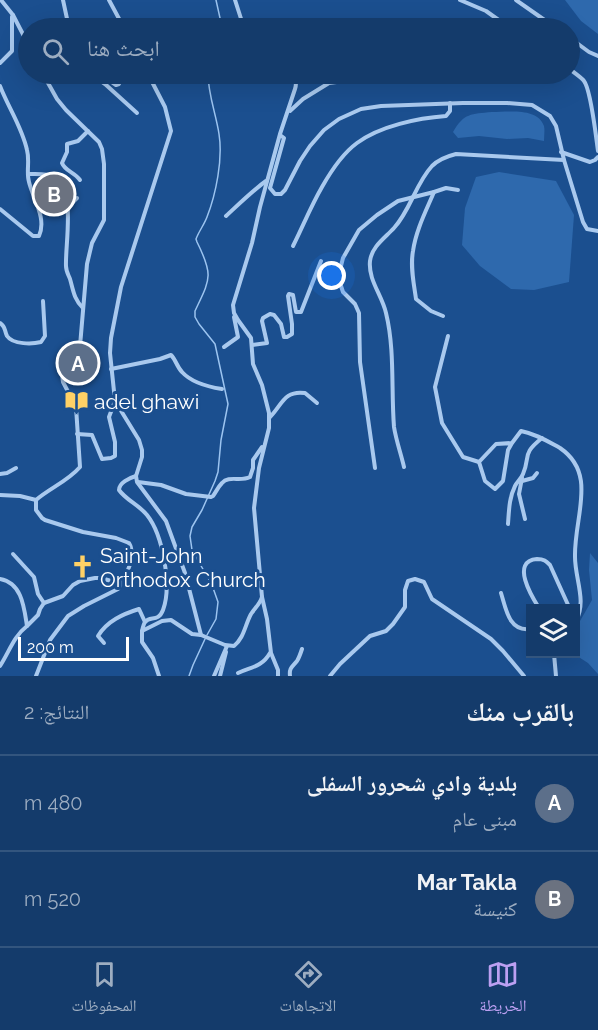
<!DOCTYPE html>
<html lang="ar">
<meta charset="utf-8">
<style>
body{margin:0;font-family:Raleway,"Noto Naskh Arabic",sans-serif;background:#214673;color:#f1f3f6;direction:rtl}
.controls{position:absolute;right:18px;bottom:18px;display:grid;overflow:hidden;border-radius:0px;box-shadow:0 6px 24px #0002}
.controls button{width:54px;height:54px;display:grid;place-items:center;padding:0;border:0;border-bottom:2px solid #33557e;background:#143b6b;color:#f1f3f6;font:30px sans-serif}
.scale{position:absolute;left:18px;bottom:15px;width:111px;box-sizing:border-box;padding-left:6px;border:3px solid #fff;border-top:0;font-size:16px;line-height:21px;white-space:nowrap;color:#fff;-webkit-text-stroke:4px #1b4f8f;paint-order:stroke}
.you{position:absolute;left:332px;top:276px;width:21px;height:21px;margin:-15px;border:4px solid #fff;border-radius:50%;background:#1a73e8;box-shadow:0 0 0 9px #1a73e833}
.badge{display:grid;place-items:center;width:39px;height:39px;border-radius:50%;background:#bca0f2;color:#fff;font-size:20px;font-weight:700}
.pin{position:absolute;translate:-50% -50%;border:3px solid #fff;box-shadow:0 2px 6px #0006}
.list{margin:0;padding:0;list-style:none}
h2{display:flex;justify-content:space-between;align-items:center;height:78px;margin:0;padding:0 24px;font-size:26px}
h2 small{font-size:20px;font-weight:400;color:#9dadc1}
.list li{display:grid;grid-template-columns:39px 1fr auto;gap:18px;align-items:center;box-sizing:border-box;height:96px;padding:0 24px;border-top:2px solid #33557e}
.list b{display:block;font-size:22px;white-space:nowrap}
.list p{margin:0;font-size:20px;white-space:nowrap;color:#9dadc1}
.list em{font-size:20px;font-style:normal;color:#9dadc1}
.icon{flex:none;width:33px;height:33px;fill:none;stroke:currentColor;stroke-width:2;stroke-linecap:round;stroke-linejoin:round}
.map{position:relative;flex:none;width:598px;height:676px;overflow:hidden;direction:ltr}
.search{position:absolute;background:#143b6b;box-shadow:0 6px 24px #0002;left:18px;right:18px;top:18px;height:66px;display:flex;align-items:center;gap:15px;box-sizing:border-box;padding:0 21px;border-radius:33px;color:#9dadc1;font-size:22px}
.sheet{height:270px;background:#143b6b}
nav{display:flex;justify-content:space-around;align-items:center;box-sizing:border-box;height:84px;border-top:2px solid #33557e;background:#143b6b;font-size:16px;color:#9dadc1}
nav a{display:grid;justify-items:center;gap:3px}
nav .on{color:#bca0f2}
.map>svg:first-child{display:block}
</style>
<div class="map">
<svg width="598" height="676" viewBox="0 0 598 676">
<rect width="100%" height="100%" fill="#1b4f8f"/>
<!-- green -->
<g fill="#2e69ad">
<polygon points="565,0 598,0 598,34 581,21"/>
<path d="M492,112c15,0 46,-5 52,14 1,5 0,10 0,15l-16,-3 -21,1 -28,-3 -21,2 -5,-6c11,-19 18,-18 39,-20z"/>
<polygon points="499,172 556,181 574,215 569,282 534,290 511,289 480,266 462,245 465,208 476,177"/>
<polygon points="590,553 598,563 598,674 588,663 574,654 576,654 576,628 592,600 589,570"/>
</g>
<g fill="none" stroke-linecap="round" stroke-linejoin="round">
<!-- stream -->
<g stroke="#9cc4f0" stroke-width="1.5">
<polyline points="216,0 220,18 218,28"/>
<path d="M207,635l9,-16 2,-17 -6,-17 -20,-35 -2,-14 2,-9 10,-17 13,-29 3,-9 3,-32 7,-36 -13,-60 -16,-20 -4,-7v-6c15,-32 19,-35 2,-69l-1,-3c3,-8 8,-14 11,-22 9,-23 16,-58 12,-83 -3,-20 -11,-40 -11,-60"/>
<polyline points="189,676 193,665 205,639"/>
</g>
<!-- street -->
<g stroke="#a9c9ee" stroke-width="4">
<polyline points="1,0 13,15 28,44"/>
<polyline points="63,0 69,28"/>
<polyline points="109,0 124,28"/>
<polyline points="235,0 244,28"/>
<polyline points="460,0 486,11 510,28"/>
<polyline points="516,0 556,28"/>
<polyline points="570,38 589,52 598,56"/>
<polyline points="0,63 12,51 12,17 13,15"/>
<path d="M570,69c4,4 11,8 14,12 7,9 12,56 14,70"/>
<polyline points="91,74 105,84 137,113"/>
<polyline points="94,74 106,78 116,85 119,84 122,74"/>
<polyline points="148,74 165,107 171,131 121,287 111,338 110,353 115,401 139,440 142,450 142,457 136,476 137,482 166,521 185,573 201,635"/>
<polyline points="239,76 251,76 257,74"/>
<path d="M0,86c8,21 22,41 27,64 3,11 -1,22 2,32 4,17 18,36 10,54h-6l-33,-27"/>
<polyline points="290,111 303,99 329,83 344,81 422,82"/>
<polyline points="280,135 284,138 270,188 275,194 281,194 285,190 300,161 310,146 324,130 339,119 361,109 381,106 463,103 507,103 532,105 550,116 556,126 564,160"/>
<polyline points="561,152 590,162 595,160 598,157"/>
<path d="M28,174c8,0 19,-1 27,3 21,12 10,68 11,89 0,5 2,8 4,13 3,10 4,21 13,29"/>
<path d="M80,180c-6,-8 -15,-9 -18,-17l5,-11v-8l11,-3 10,-10"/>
<polyline points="434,192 446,188 458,190"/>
<polyline points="68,207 77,198"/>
<path d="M226,216c13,-12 26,-25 40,-35"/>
<path d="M293,246c10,-20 18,-40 29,-59 9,-16 20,-33 35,-44 23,-17 61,-25 89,-27l4,-5v-8"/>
<path d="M0,323c6,4 4,7 7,13 6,9 26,8 34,6l4,-6 -2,-35"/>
<polyline points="448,336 435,387 442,423 463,457 479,462"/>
<polyline points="252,345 267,343 262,321 263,318 270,314 274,315 281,324 284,337 287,337 292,334 292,324 288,296 289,294 293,295 296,312 301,312 321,261"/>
<polyline points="224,347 238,337 234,317"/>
<path d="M111,369l49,-10 11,-4c5,5 6,12 11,17 9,10 27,15 40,17"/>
<path d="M270,417c12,-12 14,-27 35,-24l12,10"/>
<polyline points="77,434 92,435 102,459 111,458 115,456 115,442 109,417 115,401"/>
<path d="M512,443l-16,1 -17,18 6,19 10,8 8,-8 5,-31 4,-7 9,-12c15,3 26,10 39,17 38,26 14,68 15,109 0,22 12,44 1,64"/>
<path d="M404,467c-3,-13 -8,-27 -10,-40 -3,-38 1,-77 -8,-114 -4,-18 -18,-33 -16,-52 2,-15 15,-23 24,-33 16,-17 22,-45 38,-62 7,-7 16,-10 24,-12l108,6 19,62 4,7 11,2"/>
<path d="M375,468l-15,-106 -1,-49 -4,-9 -12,-12 -3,-9v-13l3,-12 16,-28 18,-15 21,-14 36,-9c-8,19 -18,38 -21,59 -3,16 1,33 3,48l15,12 12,5"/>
<polyline points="0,474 7,473 16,468"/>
<path d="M136,476c-7,2 -17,7 -17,14 7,10 20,15 28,25 16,20 25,71 16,95 -5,13 -13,5 -18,12 -1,1 -3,9 -3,9"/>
<polyline points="522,478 519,494 525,519"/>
<polyline points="522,481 533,478 537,473"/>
<path d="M138,482l23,3 25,9 25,3 2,-1c3,-4 5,-9 9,-13 7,-8 18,-1 28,-6l3,-9v-8l9,-13"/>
<polyline points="0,495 20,496 36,500"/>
<path d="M508,524c1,-13 1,-26 7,-38 2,-4 6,-7 8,-12 8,-19 -2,-19 19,-36"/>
<polyline points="13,554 34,577 38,594 44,603"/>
<path d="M0,579c22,4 24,28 27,47l11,-11 2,-6 4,-6 19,-7 10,-11 7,-4 15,-3h6l10,3 13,-2c5,-10 11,-26 5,-36l-13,-5 -33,-6 -38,-12 -3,-2 -6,-8v-10c14,-12 32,-19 44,-33l-4,-60 -13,-25 -1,-8 14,-20 4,-8 7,-82 5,-21 12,-23v-56l-2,-15 -3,-7 -33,-32 -9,-11 -14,-25"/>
<path d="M501,593c5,16 8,39 29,36"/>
<polyline points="262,597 267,619 271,653 278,670 278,676"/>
<path d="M539,608c-7,-11 -29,-47 -2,-49 7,0 9,2 13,6l19,42"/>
<path d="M104,643l-6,-7c9,-15 25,-22 41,-27l6,13"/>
<polyline points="554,654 556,676"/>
<path d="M0,666c9,-14 14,-30 27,-40"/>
<path d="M238,673c13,-6 24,-6 32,-20"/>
<polyline points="36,676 50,640 68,616 84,606 118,589 124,579"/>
<path d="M159,676l-6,-18 -11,-16v-11l20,-10 9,-1 21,14 9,1 24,10 9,1c10,-8 11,-21 17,-32 4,-6 9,-10 11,-17l-8,-89 5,-40 10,-40v-15l-7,-28 -9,-21 -2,-26 -13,-18 -4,-7 -1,-8 19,-62 8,-36 20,-73 15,-45c2,-6 1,-11 -5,-15"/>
<polyline points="214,676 227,646"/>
<polyline points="220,676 226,652"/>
<path d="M290,676c-1,-8 2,-9 7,-15 2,-3 4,-9 5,-12"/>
<polyline points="330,676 340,664 370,636 386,631 393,624 405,607 405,590 408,581 415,579 424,582 432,599 491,639 503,651 524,676"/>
</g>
</g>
<!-- icons -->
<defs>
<symbol id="library-bare" viewBox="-9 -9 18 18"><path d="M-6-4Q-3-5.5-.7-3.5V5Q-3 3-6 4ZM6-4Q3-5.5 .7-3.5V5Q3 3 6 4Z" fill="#ffd166" stroke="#1b4f8f" stroke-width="2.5" paint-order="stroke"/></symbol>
<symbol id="church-bare" viewBox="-9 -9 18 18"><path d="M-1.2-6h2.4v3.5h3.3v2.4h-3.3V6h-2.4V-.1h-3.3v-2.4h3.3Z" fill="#ffd166" stroke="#1b4f8f" stroke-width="2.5" paint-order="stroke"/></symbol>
</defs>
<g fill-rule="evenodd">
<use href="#library-bare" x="60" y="384" width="33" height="33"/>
<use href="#church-bare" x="66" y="550" width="33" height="33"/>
</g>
<g text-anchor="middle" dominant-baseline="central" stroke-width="6" stroke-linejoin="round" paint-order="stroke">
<!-- poi labels -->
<g font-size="21" fill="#fff" stroke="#1b4f8f" text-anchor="start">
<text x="94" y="401">adel ghawi</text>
<text x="100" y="555">Saint-John<tspan x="100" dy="24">Orthodox Church</tspan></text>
</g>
</g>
</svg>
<div class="controls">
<button><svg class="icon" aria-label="layers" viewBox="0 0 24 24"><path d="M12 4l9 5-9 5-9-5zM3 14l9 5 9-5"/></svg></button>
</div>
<div class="scale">200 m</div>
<div class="you"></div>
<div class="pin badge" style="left:78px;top:363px;background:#5c6f8a">A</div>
<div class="pin badge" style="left:54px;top:194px;background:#6b7280">B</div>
<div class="search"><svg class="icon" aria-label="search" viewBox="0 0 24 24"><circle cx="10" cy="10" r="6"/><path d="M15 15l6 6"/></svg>ابحث هنا</div>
</div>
<section class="sheet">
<h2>بالقرب منك<small>النتائج: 2</small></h2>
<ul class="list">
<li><span class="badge" style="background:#5c6f8a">A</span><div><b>بلدية وادي شحرور السفلى</b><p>مبنى عام</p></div><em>480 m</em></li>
<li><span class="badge" style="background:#6b7280">B</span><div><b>Mar Takla</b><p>كنيسة</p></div><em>520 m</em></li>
</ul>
</section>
<nav>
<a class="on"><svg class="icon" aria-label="map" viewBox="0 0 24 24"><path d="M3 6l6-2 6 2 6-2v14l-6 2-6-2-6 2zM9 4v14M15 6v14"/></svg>الخريطة</a>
<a><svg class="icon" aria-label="directions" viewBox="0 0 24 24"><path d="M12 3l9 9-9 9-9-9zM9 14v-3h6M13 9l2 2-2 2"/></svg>الاتجاهات</a>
<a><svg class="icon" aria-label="saved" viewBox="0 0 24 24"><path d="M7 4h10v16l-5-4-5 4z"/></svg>المحفوظات</a>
</nav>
